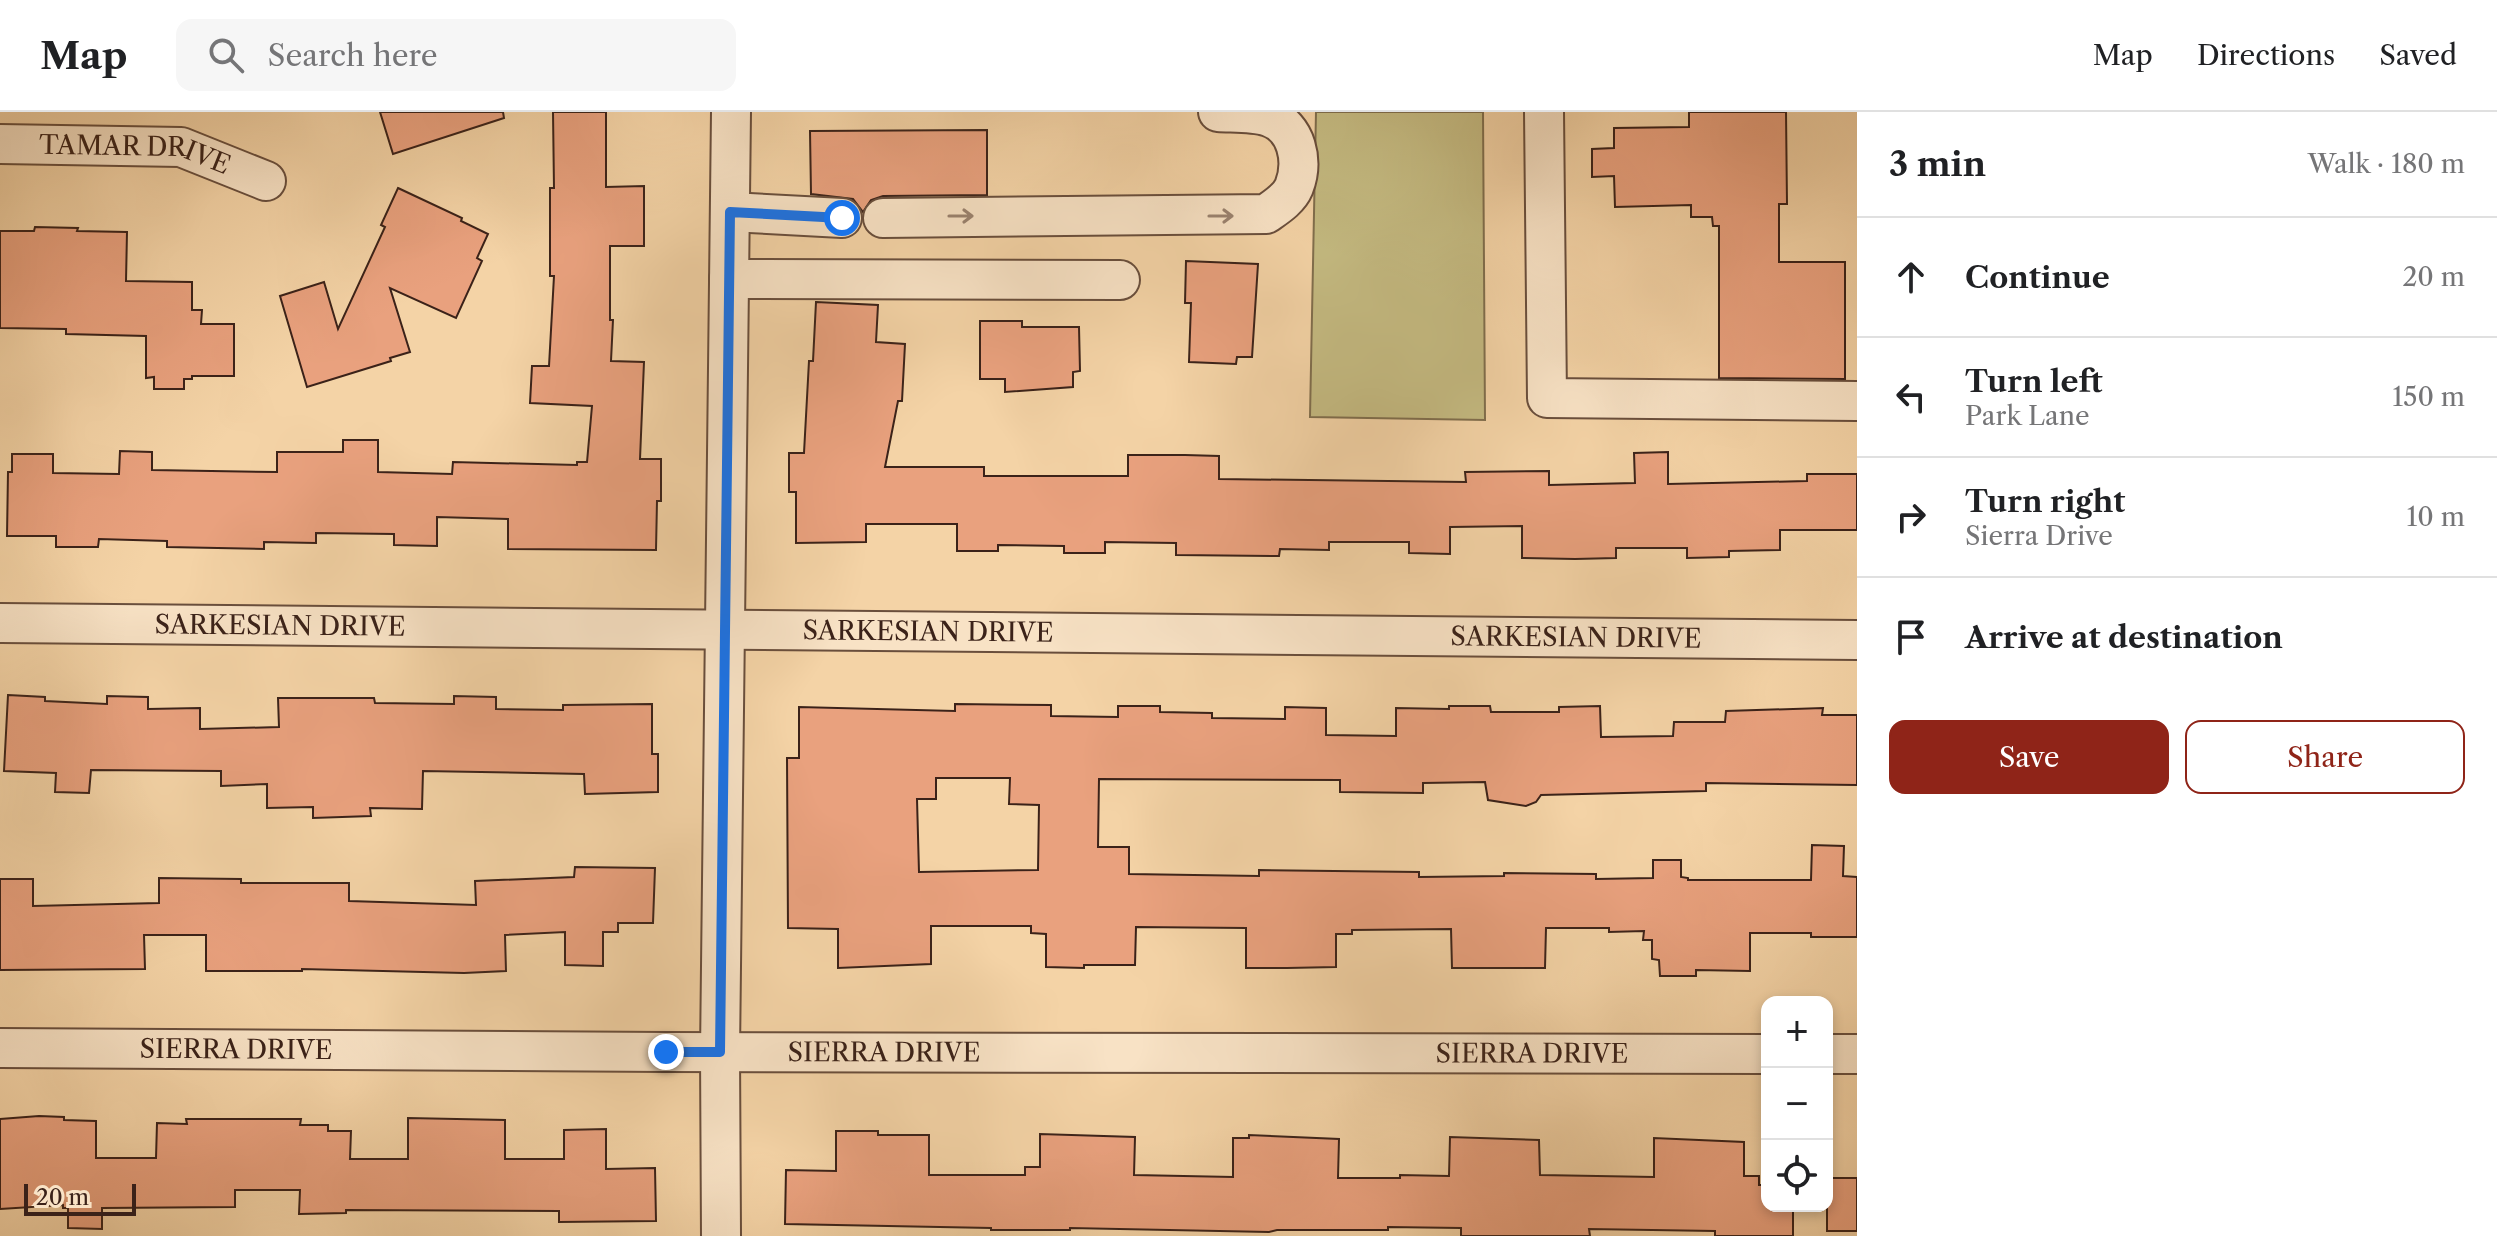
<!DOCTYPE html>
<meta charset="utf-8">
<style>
body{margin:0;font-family:"Libre Caslon Text",serif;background:#f6f6f6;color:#202124}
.controls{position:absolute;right:24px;bottom:24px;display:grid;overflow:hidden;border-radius:16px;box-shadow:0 4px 12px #0003}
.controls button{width:72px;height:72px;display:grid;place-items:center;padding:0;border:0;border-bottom:2px solid #e0e0e0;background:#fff;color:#202124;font:40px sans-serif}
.scale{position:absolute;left:24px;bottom:20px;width:112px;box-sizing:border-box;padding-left:8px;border:4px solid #3b2219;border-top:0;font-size:22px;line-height:28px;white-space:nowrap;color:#3b2219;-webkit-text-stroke:6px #f8e2c5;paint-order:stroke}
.stop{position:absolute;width:24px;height:24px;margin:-18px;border:6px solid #1a73e8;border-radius:50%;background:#fff}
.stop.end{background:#1a73e8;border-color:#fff;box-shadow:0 2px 8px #0008}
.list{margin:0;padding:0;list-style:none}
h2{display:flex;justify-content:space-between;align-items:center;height:104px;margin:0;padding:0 32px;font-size:34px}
h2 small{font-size:26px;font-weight:400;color:#757577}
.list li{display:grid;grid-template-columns:52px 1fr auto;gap:24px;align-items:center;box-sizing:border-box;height:120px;padding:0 32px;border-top:2px solid #e0e0e0}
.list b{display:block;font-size:30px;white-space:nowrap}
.list p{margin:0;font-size:26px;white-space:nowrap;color:#757577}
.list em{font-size:26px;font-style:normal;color:#757577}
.actions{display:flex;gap:16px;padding:24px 32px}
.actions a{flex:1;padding:18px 0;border:2px solid #8f2418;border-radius:16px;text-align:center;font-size:28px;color:#8f2418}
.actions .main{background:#8f2418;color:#fff}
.icon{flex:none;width:44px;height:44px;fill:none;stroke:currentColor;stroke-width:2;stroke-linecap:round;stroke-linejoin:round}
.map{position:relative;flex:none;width:1857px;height:1124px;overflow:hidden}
header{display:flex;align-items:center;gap:48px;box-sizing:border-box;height:112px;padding:0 40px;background:#fff;border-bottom:2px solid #e0e0e0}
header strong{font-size:38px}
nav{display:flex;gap:44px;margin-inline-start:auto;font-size:28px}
.search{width:560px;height:72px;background:#f6f6f6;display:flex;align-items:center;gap:20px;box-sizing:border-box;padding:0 28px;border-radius:16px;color:#757577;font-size:30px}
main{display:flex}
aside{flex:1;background:#fff}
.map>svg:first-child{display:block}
</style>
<header>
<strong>Map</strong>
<div class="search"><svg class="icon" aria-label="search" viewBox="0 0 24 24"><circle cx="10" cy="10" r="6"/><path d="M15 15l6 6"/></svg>Search here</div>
<nav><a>Map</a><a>Directions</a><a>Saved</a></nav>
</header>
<main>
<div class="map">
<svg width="1857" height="1124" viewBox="0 0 1857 1124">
<rect width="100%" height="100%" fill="#f4d3a6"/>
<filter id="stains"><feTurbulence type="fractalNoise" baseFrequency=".0025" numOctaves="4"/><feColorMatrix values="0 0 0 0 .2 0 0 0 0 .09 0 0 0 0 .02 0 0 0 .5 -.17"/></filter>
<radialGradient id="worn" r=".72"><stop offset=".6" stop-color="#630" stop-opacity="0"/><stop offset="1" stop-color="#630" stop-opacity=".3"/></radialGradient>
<!-- green -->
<polygon fill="#c4ba81" stroke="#806e4d" stroke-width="2" points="1316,0 1483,0 1485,308 1310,305"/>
<!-- building -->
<g fill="#e9a17e" stroke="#3b2219" stroke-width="2" fill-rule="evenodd">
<polygon points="380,0 503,0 504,6 393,42"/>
<polygon points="553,0 606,0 606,75 644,74 644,134 610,134 610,208 613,208 611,249 644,250 640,347 661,347 661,389 657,389 656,438 508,437 508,407 437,405 437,434 394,433 394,422 316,421 316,431 264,430 264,437 167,435 167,429 99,427 98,435 56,435 56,424 7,424 8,360 12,360 12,342 53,342 53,361 119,362 120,339 152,340 152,358 277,360 277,340 343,340 343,328 378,328 378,360 452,362 453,350 577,353 577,350 587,350 592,294 530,291 532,254 549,254 554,164 550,164 550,76 554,76"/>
<polygon points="1689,0 1786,0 1787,92 1779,92 1779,150 1845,150 1845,267 1719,266 1719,114 1713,114 1712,105 1691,105 1691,93 1615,95 1614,64 1592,65 1592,37 1614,36 1614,16 1689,15"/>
<polygon points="987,18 987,83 883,84 871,88 863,100 853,87 811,82 810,19"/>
<polygon points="398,76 462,106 461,109 488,122 477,146 482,149 456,206 390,176 410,240 390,246 391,249 307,275 280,184 324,170 338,217 385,115 381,113"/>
<polygon points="35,115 78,116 77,119 127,120 126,169 192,170 192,198 202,198 201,212 234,212 234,264 192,264 192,267 184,267 184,277 154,277 154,265 146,266 146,224 66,222 66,217 0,216 0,119 34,119"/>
<polygon points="1186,149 1258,152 1252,245 1237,245 1236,252 1189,250 1191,191 1185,191"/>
<polygon points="816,190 878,193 876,230 905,232 902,289 898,289 885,355 984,355 984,364 1128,364 1128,343 1185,343 1219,344 1219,367 1466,370 1465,360 1549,359 1549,373 1635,371 1634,341 1668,340 1668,372 1807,369 1807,362 1857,362 1857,418 1780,418 1780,438 1729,439 1729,445 1687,446 1687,436 1616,436 1616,446 1575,447 1522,446 1522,414 1450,415 1450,442 1409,441 1409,430 1329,430 1329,438 1280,437 1279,444 1176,443 1176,431 1105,430 1105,441 1064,441 1064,434 998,433 998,439 957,439 957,412 866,412 866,430 796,431 796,380 789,380 789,341 804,341 809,249 813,249"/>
<polygon points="980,209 1022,209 1022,215 1079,215 1080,259 1073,260 1073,275 1005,280 1005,267 980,267"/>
<polygon points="8,583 45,585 45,589 107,592 107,584 148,585 148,597 200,596 200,617 279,615 278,586 374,586 375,591 454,592 454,584 496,585 496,597 563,598 563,593 652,592 652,642 658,642 658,680 585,682 584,662 423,659 422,697 370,696 371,704 313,706 313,695 267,696 267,672 221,674 221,659 91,658 89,681 55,680 56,661 4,659"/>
<path d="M955,592l96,1v11l67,1v-11h42v6l52,1v5l73,1v-12l41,1v27l70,1v-28l53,1v-3h41l1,6h68v-5l41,-1 1,31 72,-1 1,-14h51l1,-11 97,-3 -1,7h35v70l-151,-2v8l-165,4 -5,7 -10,4 -38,-6 -3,-18 -62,1v10l-83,-1v-12l-241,-1 -1,68h31v27l130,2v-6l160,2v5l85,-1v-3l92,1v5l57,-1v-18h28v17l7,1v2h123l1,-35 32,1 -1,30 14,1v60h-46v-4h-61v38l-54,-1v6h-36l-1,-16 -7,-1v-19h-9l1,-9 -35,1v-4h-63l-1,40h-93l-1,-39 -99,1v4h-16v33l-49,1h-41v-40l-110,-1 -1,38h-51v3l-38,-1v-33l-15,-1v-7h-100v38l-93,4v-39l-50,-1 -1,-170h12v-51l156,4zM936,666h74l-1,26 30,1 -1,65 -119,2 -2,-73h19z"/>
<polygon points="575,755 655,756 653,811 618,811 618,820 603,820 603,854 565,853 565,820 505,823 506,859 464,861 302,857 302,859 206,859 206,823 144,823 145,857 0,858 0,767 33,767 33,794 159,791 159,766 241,767 241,771 349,771 349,789 476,793 475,769 574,765"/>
<polygon points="39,1004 64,1005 64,1008 96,1009 96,1046 156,1046 157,1011 187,1012 186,1007 301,1007 300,1013 328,1013 328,1019 351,1019 350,1047 408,1047 408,1006 505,1008 505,1047 564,1047 564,1018 606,1017 606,1057 655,1056 656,1109 559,1110 559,1099 346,1098 346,1101 299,1102 300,1078 235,1078 235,1095 102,1096 102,1117 68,1116 68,1096 63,1096 63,1093 0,1097 0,1007"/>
<polygon points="836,1019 878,1019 878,1023 929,1023 929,1063 1025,1063 1025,1055 1040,1055 1040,1022 1135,1025 1134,1063 1233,1065 1233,1026 1249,1026 1249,1023 1339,1027 1338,1066 1400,1066 1400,1063 1449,1064 1450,1025 1539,1028 1540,1063 1654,1065 1654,1026 1744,1030 1744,1064 1759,1064 1759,1073 1767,1073 1767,1094 1793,1094 1793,1124 1715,1124 1715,1119 1589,1117 1590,1124 1461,1124 1461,1116 1388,1115 1388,1118 1277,1118 1269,1120 1070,1116 1070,1118 991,1118 991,1116 785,1112 786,1058 836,1059"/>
<rect x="1827" y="1066" width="30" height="53"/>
</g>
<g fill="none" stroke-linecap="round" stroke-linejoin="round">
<defs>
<g id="minor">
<polyline points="1544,0 1547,286 1857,289"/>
<path id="s1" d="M0,32l181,3 85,34"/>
<polyline points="730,100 842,106"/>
<path d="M883,106l383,-4c10,-7 23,-15 28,-27 10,-26 3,-60 -25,-70 -14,-5 -36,-4 -51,-5"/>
<polyline points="729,167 1120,168"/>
<path id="s2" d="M0,511l1857,17"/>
<path id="s3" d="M0,936l666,4 1101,2"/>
<polyline points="1827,942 1857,942"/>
<polyline points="721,1124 720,940 731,0"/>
</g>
</defs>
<!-- minor casing -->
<use href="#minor" stroke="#694e3c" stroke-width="42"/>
<!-- minor -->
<use href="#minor" stroke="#f8e2c5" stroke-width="38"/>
</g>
<!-- one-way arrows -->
<defs><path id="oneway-shaft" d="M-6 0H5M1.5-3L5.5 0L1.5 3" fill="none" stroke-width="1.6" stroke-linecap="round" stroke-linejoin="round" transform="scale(2)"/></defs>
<g stroke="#9a826f">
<use href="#oneway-shaft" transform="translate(961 104)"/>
<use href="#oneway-shaft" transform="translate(1221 104)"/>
</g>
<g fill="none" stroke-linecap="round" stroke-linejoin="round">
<!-- route -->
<polyline stroke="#1a73e8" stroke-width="10" points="666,940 720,940 730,100 842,106"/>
</g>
<g text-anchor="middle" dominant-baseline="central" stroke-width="8" stroke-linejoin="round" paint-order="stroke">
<!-- street labels -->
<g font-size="26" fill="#3b2219" stroke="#f8e2c5">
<text stroke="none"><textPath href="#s1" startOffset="136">TAMAR DRIVE</textPath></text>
<text stroke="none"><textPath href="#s2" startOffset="280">SARKESIAN DRIVE</textPath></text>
<text stroke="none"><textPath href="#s2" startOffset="928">SARKESIAN DRIVE</textPath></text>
<text stroke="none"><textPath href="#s2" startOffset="1576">SARKESIAN DRIVE</textPath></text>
<text stroke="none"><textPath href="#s3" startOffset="236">SIERRA DRIVE</textPath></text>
<text stroke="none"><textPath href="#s3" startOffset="884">SIERRA DRIVE</textPath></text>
<text stroke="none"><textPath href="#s3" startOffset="1532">SIERRA DRIVE</textPath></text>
</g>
</g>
<rect width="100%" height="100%" filter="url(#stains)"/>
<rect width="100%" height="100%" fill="url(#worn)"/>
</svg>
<div class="controls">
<button>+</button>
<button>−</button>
<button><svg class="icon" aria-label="locate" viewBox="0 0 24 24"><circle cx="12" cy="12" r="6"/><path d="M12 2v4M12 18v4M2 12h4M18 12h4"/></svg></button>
</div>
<div class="scale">20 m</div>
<div class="stop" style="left:842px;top:106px"></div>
<div class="stop end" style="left:666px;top:940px"></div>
</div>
<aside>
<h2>3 min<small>Walk · 180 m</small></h2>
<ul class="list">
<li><svg class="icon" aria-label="ahead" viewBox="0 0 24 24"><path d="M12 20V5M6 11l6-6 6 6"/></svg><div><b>Continue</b></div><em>20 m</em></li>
<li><svg class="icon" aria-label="left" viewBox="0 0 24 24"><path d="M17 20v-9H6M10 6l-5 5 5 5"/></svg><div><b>Turn left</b><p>Park Lane</p></div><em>150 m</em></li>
<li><svg class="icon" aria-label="right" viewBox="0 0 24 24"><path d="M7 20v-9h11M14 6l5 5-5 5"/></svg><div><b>Turn right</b><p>Sierra Drive</p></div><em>10 m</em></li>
<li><svg class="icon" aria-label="arrive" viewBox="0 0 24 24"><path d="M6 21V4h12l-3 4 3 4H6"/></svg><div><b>Arrive at destination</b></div></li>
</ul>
<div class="actions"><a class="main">Save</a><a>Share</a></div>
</aside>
</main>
